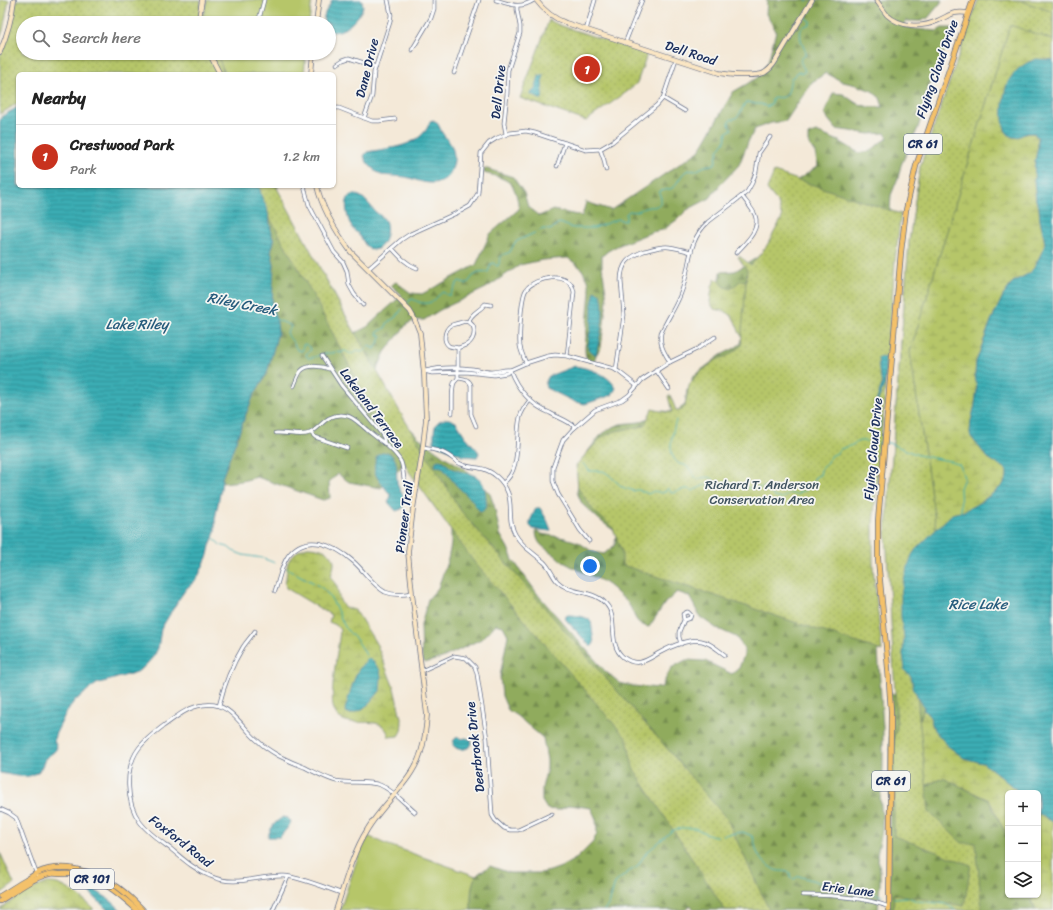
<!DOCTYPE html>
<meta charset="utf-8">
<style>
body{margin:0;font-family:Sriracha,sans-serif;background:#f6f6f6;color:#222}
.controls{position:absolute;right:12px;bottom:12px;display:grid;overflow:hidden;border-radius:6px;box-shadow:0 1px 3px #0004}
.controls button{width:36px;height:36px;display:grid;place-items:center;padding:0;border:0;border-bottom:1px solid #e0e0e0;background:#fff;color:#222;font:20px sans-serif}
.you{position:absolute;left:590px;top:566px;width:14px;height:14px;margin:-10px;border:3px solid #fff;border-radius:50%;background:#1a73e8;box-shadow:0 0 0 6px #1a73e833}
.badge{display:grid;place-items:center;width:26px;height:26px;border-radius:50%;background:#c8321e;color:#fff;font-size:13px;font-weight:700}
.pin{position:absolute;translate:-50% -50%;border:2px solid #fff;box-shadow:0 1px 4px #0006}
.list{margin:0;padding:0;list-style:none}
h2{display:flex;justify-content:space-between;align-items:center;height:52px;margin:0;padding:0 16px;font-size:17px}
h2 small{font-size:13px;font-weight:400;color:#767676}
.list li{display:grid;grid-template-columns:26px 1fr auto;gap:12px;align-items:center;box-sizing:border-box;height:64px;padding:0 16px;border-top:1px solid #e0e0e0}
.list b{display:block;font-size:15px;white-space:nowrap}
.list p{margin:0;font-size:13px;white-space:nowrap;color:#767676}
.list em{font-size:13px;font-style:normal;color:#767676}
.icon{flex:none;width:22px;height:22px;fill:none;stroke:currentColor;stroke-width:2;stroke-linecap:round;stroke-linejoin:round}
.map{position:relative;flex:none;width:1053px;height:910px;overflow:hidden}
.search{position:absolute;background:#fff;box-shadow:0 1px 3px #0004;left:16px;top:16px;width:320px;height:44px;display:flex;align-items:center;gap:10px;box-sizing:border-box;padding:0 14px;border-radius:22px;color:#767676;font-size:15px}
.panel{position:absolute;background:#fff;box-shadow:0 1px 3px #0004;left:16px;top:72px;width:320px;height:116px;border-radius:6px}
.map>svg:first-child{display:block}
</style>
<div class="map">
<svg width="1053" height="910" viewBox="0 0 1053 910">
<defs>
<pattern id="forest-firs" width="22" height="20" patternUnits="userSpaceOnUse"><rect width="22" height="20" fill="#90ab5d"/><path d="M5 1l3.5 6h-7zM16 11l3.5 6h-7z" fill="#758c50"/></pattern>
<pattern id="wetland-marsh" width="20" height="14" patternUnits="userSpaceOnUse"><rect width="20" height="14" fill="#b6c669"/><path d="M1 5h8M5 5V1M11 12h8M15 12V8" fill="none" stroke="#9caa5d"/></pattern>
<pattern id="park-dots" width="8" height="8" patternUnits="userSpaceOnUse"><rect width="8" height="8" fill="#b6c669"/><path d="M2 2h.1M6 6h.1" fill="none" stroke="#9caa5d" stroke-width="1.8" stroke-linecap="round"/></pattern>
<pattern id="water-rules" width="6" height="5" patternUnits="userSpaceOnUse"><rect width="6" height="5" fill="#3badb4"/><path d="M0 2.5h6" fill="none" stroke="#318d96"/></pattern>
</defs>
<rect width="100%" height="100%" fill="#f6f6f2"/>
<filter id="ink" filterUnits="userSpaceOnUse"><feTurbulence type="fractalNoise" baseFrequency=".025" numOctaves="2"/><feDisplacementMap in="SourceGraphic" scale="8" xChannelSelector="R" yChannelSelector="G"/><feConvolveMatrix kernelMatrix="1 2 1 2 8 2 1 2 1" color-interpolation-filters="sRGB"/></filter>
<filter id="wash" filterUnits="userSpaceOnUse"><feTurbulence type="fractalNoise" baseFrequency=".012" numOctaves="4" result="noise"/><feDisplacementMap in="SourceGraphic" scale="16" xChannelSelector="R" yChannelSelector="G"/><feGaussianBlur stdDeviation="0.9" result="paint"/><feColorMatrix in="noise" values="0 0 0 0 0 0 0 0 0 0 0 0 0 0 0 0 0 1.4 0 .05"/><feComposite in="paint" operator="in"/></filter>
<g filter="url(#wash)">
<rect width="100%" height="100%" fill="#f4e9d8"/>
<!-- green -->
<g fill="#b6c669" stroke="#687a64">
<polygon points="0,0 9,0 3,30 0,38"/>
<polygon points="207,0 312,0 309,23 203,23 203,17"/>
<polygon points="214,53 306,53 304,74 226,74"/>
<polygon points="368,836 383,843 479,877 478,892 471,898 473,910 340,910 360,851"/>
</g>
<!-- forest -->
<g fill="url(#forest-firs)" stroke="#566d5e" fill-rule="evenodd">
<path d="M767,0h176l-15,18 -7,3h-16l-1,5 12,3 21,2 5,-3h10l-4,12 -7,20 -15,33 -1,12 -7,23 -17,37 -3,13 -7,17 -22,346 8,95 6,91v41l-1,19 -2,10 2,20v13l-5,25 3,14v15l-2,26h-183l-5,-4 -5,4h-214c0,-10 -1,-27 6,-35 3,-3 9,-6 13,-9l20,7h30l10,-2 11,-4 16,-9 16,-16 4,-9 -1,-14 -5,-11 -21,-3 -11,5 -12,-1 -5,-8v-13l5,-20v-8l-4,-22 -26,-22 -9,-6 -6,-14 -2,-20 8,-41 -5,-9 -7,-2 -13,14 -24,12 -17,8 -17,5 -3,-4 -1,-34 7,-26 10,-11 10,-29 3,-15v-14l-5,-16 -40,-52 -25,26 -32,-6 -11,-8 -9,8 1,16 -7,2 -66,-23 -15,4 -20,2v-5l24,-64 7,-17 14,-24 11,-41 -1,-9 -4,-14 -1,-8 2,-37 -3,-12 3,-11 -2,-5 -3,-19 -10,-31h20l-4,4 35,63 15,24 30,56 12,-6 35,-32 -11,-10 5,-3 15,11 11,1 54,-29 14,-31 29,-25c-4,-28 -9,-29 -35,-36v-5l29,9 11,16 4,14 11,9 14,-6 29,6 4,-14 25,8 88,-59 34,-59 24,-14 11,-16 8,-31 -10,-17zM826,73l17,9 13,3 16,6 8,7 3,9h-14l-13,-4 -13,-9 -10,-1 -9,21 12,15 34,5 15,-1 3,5 -7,4 -10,9 -12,2 -20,-12 -23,-9 -8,3v7l7,11 3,13 -28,19 -8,79 -24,-7 -23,14 -15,1v11l11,9 20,39 -11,13 -5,4 -14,7 -29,22v8l-5,5 -2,15 -10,7 -13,-1 -22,11 -20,2 -11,5 -9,7 -19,24 -4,11 1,14 -1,7 5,12 20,18 14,10 -1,13 -11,9 -11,-2 -15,-10 -13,-4 -23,-4 -6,-4c0,15 8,17 19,25 4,3 7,7 12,9 15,9 33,13 46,25 4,4 9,8 13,12 10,11 6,23 23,26l16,-24 12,-11 12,4 11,21 16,11 20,9 8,11v7l-5,13 -7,6 -27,-13 -19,-1 -15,8 -10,20 -29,-2 -12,-3 -15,-12 -66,-75 -26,-36 -5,-12 -8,-14 -6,-29 -4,-11 -14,-16 -14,-11 -17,-10 -27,-20 -5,-6 -26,-26 -13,-28 11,-25 22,-28 9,-4h8l16,-10 46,-22 34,-23 22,-5 26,-2 13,10 7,12 2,11 -5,56c0,8 0,14 9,15l2,-7 5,-7 6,-49 -5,-33v-10l6,-5 9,-5 35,-14 11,-2 15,-11 9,-9 23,-12 9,-12 20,-21 10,-25 6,-11 16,-6 15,-2 26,-39z"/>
<path d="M914,690l10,17 -3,11 -5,6 9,62 18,-8c16,6 30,15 46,22l19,38v57h23l4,15h-146l1,-216z"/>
</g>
<!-- wetland -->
<g fill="url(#wetland-marsh)" stroke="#687a64">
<path d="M978,0h75v60l-9,-1 -36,24 -4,13 1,34c8,11 12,5 22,3 2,0 5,0 7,0l4,5v9l-3,14 1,39 3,7 1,13 3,12 2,12 -2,6 -9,18 -6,6 -15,8 -10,14 -12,25 -15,41 -1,13 2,14 -2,16 -4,16 -1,12 10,15 8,10 16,9 3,4v6l-4,8 -8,7 -16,11 -15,9 -12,2 -20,20 -46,-1 23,-290 11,-76z"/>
<path d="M715,279l4,1 6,7 6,2 9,-8 10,-1 -7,57c-4,-3 -4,-6 -6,-11 -5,-13 -10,-15 -23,-17l-4,-7 2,-15z"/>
<path d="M307,547c10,0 26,3 27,16 0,4 -2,9 -3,13 0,4 5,7 6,11 2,6 1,13 6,18 4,5 9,3 13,6l21,34 17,43 8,34 -1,9 -3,5 -9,1c-6,-29 -45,-1 -55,-27 -5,-11 3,-57 5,-71l1,-9 -4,-5 -7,-3 2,-7 -45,-27 -1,-5c2,-7 1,-9 2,-16 1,-11 11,-17 20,-20z"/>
<path d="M924,707l2,5 4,5 4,13 15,16 15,12 19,5 11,8 26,22h-12v45l-19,-38c-16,-7 -30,-15 -46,-22l-18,8 -9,-62 5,-6z"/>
<polygon points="1038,813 1053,822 1053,910 1035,910 1031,895 1038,895"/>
<path d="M47,883c4,0 7,0 10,1 12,3 27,16 36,24v2h-93c16,-13 28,-20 47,-27z"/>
</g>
<!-- park -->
<g fill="url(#park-dots)" stroke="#687a64">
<polygon points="16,0 201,0 201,8 206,23 23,23 23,53 217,53 224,74 18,74 18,103 0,114 0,56 8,37 13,17"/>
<polygon points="978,0 1019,0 1053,12 1053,40 1010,25 910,352 938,542 913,659 929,812 962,843 976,843 982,910 893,910 894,894 964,906 971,865 894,836 894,737 897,728 886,533 909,242 920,167"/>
<polygon points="549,20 559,25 647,54 637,83 628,91 586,121 520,98"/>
<polygon points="774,172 901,214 895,260 883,419 873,523 873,567 882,651 622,565 622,553 613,528 593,510 578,488 576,465 602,437 616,431 644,426 652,409 665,412 672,412 668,396 670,395 676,410 682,410 685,406 689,385 695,377 714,361 729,355 741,346 747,270 738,257 739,256 751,265 766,247 782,218 778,203 767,189"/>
<polygon points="252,186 276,186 348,320 403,417 461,511 664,745 727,819 769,910 725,910 633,768 627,739 474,562 410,473 364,394 314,297"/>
<polygon points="0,852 14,884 0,894"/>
</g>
<!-- water -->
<g fill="url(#water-rules)" stroke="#2b6e89">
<path d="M332,0h29c1,1 2,5 2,6 -1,4 -3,6 -4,9 -8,10 -15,17 -28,17l-2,-2v-7h-5c-2,-10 5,-15 8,-23z"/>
<path d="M1036,59l17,1v762l-15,-9v-20h-18l-26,-22 -11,-8 -19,-5 -16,-12 -14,-16 -4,-13 -6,-7v-3l-10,-17 -3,-14 -7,-6 1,-2 -2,-14 1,-18 -3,-19v-24l4,-18 7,-20 4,-6 36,-35 12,-3 15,-8 16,-11 8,-7 4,-8v-6l-3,-3 -16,-10 -17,-21 -1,-4 1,-12 4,-16 2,-16 -2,-14 1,-13 15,-41 12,-25 10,-14 15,-8 6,-6 9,-18 2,-6 -2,-12 -3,-12 -1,-13 -3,-7 -2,-19 1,-20 3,-14v-9l-4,-5c-2,0 -4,0 -6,0 -5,1 -10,5 -15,4 -16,-4 -10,-44 -5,-55 6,-11 16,-19 28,-23z"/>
<polygon points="544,75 542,82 543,94 542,99 539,99 534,95 531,95 531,93 535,89 539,76"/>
<path d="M18,107v79h241l3,12 5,9 5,29 2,5 -3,11 3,12 -2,37 1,8 4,14 1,9 -11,41 -14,24 -7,17 -24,64 -1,10 -6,31v13l-5,14 -2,9 -11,24 -11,10 -7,10 -18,30 -3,19 -4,8 -10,11 -7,5 -30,9 -9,2 -10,7 -7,7 -6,3 -9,13 -11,22 -1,6 3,6c-2,6 -7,7 -11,11 -3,4 -3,8 -6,12 -10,11 -27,5 -40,3v-651l2,-6z"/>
<path d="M433,120c6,2 7,10 10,14 3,4 6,7 8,11 6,11 3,29 -8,35 -12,7 -26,0 -37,-3 -8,-1 -16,-1 -25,-2 -6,-4 -15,-11 -17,-19l3,-4c20,-4 46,-4 59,-22 2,-3 3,-6 4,-9z"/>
<path d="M351,195c13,-2 18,11 26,18 2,2 6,4 7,6 3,4 3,11 2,15 -1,10 -10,22 -20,12 -3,-4 -5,-9 -8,-13 -2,-1 -4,-2 -5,-4 -5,-7 -11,-28 -2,-34z"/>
<path d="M595,291l6,3c5,19 -1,41 -5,61l-8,-6v-3l4,-28v-14z"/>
<polygon points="878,357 884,357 885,359 885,378 884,386 877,403 876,415 880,419 880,428 877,429 874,408 882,384 879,371"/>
<path d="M575,366c16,3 32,7 41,22l-4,7 -27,9 -10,-2 -29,-14c-2,-4 1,-9 3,-12z"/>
<path d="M445,419h4l7,3 9,14 13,15 1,2 -2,4 -14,-1 -29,-13c0,-6 -1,-17 4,-21 2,-2 5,-2 7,-3z"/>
<path d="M387,452c15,8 7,21 11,34 1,4 6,10 8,14l-4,9 -6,2 -8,-9 3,-6c-7,-11 -19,-19 -16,-33 1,-9 3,-9 12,-11z"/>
<path d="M439,460l5,1c13,19 41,2 42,38 1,6 0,10 -5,13l-6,-6 -2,-5 -17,-16 -14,-18 -7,-1 1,-5z"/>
<polygon points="536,508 540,508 547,520 551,530 550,531 533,529 530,526 530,521"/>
<path d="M568,615c8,0 17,1 23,6l3,22 -2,3h-2l-23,-25 -2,-3 1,-2z"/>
<path d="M370,659l2,1 8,10 1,7 -1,14 -10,12 -9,7 -11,4 -4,-2 -1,-3c5,-13 10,-45 25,-50z"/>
<path d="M459,737l2,2 5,-1 5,2 1,3 -2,4c-6,3 -13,4 -17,-2 0,-4 1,-7 6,-8z"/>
<path d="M283,817l4,1 4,3c-1,5 -7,11 -11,16h-12c2,-9 7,-15 15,-20z"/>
<polygon points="93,889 109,899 121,910 108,910 91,894 91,890"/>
</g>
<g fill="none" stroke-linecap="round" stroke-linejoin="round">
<!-- stream -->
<g stroke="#3badb4" stroke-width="1">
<polyline points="807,0 807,1"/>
<path d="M408,303l2,-3 3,-1c6,4 13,6 20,2 4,-3 6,-7 10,-9l4,3h3l8,-13 2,-1 5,3h2l6,-8 5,-3 10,-1 3,-8 2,-1 4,3h1c2,-3 1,-6 2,-9 1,-3 7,-3 10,-5l4,-8 3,-3 26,-12h2l4,1 3,-1 5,-5 3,-1 13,5h21l24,-9 6,2 2,-1v-6l3,-3c10,2 12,-3 20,-4 3,-1 4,1 7,-1 4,-1 5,-5 5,-8l-2,-5 1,-2 10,-2 4,-2 8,-12 4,-4 4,-1 5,1 10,-5 10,-2 2,-9 2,-6 6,-8 2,-9 5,-3c-1,-2 -3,-3 -3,-6 -1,-4 5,-4 7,-5 5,-4 6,-10 9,-15l3,-1 8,2h5l6,3 5,-4v-4l3,-2c15,3 13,-7 16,-19l4,-2 3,-5 5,2 2,-2c-2,-5 -9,-13 0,-15l1,-4c-4,-8 -8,-16 -4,-25l8,-3v-3l-4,-3 -1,-2"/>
<path d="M275,319l15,6 1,2 -4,5c1,5 3,6 6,10 2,2 2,5 4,8l5,1 1,-2v-4l2,-1 5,3 1,3 -4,3 -1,2 2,3c8,0 9,-3 16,-4 5,-2 9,0 13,-2l5,1 1,-2h3c5,4 6,3 11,0l5,1 7,-6 6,3 1,-2 6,-11 -1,-1h-3l-1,-1 1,-2 7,-4 3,-6 8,-5 6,-8"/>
<path d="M676,420c-3,14 -11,33 3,44 10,0 12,8 18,15 7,-1 15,-5 19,4l2,-1 2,1"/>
<polyline points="879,443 882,443"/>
<polyline points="886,443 889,443 918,455 950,461 960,465 964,478 960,488 961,512"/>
<path d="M583,464l3,2 3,5h14l5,3 14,13 12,4 2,-1h4l1,2h4l3,2 6,-3 8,2 4,-2 2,-3 2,2v2l3,1 11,-4h6l2,2 13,-6 10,-1 4,1 6,-3 7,1 3,2 4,-1 5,3 6,1h9l6,-1 3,2 6,8c1,0 3,1 4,1 5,1 8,-3 12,-5 1,1 7,2 9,1v-2c7,-1 9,-1 12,-9l3,-3 1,-3 5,-2 1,-5 7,-8 1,-3 2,-3 6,-3 3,-4 10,-3 9,-5h8"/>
<path d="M859,489c10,1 9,7 17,12"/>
<polyline points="213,537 220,545 228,547 233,551 243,555 262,558 275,563"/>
<path d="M287,568c11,8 24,12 35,20 11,9 16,25 22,37 3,6 8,10 12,14 5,7 10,14 12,22"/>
<path d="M723,835l20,-3 9,4c4,7 3,13 6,18 3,6 11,13 17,16 5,2 10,0 15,3v5l4,1 5,-3 32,10 18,1 15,5 8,1 10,3"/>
<polyline points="894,898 907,897 917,901 946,904 955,910"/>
<polyline points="604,910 609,904 615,883 628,872 637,867 646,853 673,830 682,828 695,828 705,833 714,836 717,836"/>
</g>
</g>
</g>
<g filter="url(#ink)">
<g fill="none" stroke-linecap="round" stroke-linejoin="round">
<defs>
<g id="street">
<path d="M496,0c16,5 24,9 38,0"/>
<polyline points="258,23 264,0"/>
<polyline points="586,30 595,0"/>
<polyline points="625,43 642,0"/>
<polyline points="412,50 431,18 434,9 434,0"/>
<polyline points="337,64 343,60 349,58 376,67"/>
<polyline points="454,73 479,0"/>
<polyline points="663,98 685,111"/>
<polyline points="334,108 339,108 372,121 379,121 395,119"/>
<polyline points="364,118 372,96 374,72 390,22 391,15 388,0"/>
<polyline points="506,134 504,123 507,94 508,70 520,33 520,26 517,10 517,6"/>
<polyline points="600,149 604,160 606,170"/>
<polyline points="557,166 565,143"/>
<polyline points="304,186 309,205 334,252 343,262 347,271 349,285 354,294 363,305"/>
<path d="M392,248c7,8 14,16 25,20"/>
<path d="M736,253c9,-10 25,-23 19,-38 -3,-7 -9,-13 -13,-19"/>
<polyline points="368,269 401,240 410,234 461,211 470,206 474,200 478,193 481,153 489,143 497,138 510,133 526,131 535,133 586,150 600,149 612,142 657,105 663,98 676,59"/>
<path d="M468,322c5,-11 11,-10 17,-18l6,1"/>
<path d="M458,348c4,-2 8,-2 11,-5 6,-5 8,-18 -1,-21 -2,-1 -6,0 -9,1 -3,1 -6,1 -9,3 -5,4 -8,15 -1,20 2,1 6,1 9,2v30"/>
<path d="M322,356l19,29 40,48 3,5v5c6,6 13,11 17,19 5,13 -2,25 16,27"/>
<path d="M670,362c-6,-10 -11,-17 -9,-29 6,-14 15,-26 20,-40 10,-25 5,-51 27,-71l39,-30 5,-9 4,-11 3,-19 11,-16"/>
<path d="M526,363c-2,-5 -5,-11 -6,-17 -1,-9 1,-49 6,-56 8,-13 45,-20 48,2l-7,64"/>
<path d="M510,370c7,19 22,36 40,43 9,5 17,7 25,14"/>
<path d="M616,370l8,-55 -3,-34c0,-18 8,-24 23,-30 9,-2 16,-5 25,-4 7,1 15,3 22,5"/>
<polyline points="656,370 669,389"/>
<polyline points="424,371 432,373 466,372 494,375 507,373 510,370 526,363 548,356 555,355 567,356 614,369 619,372 637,386"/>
<path d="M425,371c15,-4 32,-4 48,-2 6,1 12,3 18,3 7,0 13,-3 19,-2"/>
<path d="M294,386c2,-5 4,-11 7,-15 6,-7 21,-5 28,-2"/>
<path d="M452,413c1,-7 -1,-24 2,-30 0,-1 4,-4 4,-5 6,1 11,1 13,7v29l5,12"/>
<path d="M276,433c12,-1 23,4 34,0 7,-3 12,-11 19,-15 17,-8 26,1 38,12 5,4 11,9 17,13"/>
<polyline points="311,433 315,437 347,448"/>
<path d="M423,448c8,1 16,2 23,6 6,3 10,8 15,10 6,3 12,3 18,4 13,2 24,12 29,25 5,14 -1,26 7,41 7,13 20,20 30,29 5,5 7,12 12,18 13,14 36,8 49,23 13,14 1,40 17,53 14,11 24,3 36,-4 11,-6 31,-15 43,-12 9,2 16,9 23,14"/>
<path d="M503,483c19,-13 12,-47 17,-66 2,-7 6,-12 10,-17"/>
<polyline points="589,541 580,530 558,494 553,481 553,467 563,440 573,429 595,410 622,400 629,395 642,380 668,363 697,349 715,337"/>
<path d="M275,591c4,-11 6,-25 13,-35 18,-25 48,-10 66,6 11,10 19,23 31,30 10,4 18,3 27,1"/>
<polyline points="681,644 679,637 679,632 681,627 684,620 683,614 687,612 688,612 691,615 690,618 684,620"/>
<polyline points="421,671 454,656 466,658 475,667 477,674 487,739 492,815 495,820 504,828 510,830 518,830 552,814"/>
<path d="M219,706c5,-21 13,-41 24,-59 4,-6 8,-10 12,-16"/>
<polyline points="0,809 9,813 16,818 38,878"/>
<path d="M341,893c-15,-5 -41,-16 -57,-17 -27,-1 -47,12 -74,0 -15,-6 -27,-17 -39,-27 -11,-8 -23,-16 -31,-27 -14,-19 -16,-54 -1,-74 6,-8 15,-15 23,-21 13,-9 25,-20 41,-22 27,-5 38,22 55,36 6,6 14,11 21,15 8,4 17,8 25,11 11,5 21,11 32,14 15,3 30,-1 44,4 13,5 24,18 35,27"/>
<path d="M803,895c26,0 62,2 86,12"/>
<polyline points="273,910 288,877"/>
</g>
<g id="secondary">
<path d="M536,0c8,11 17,18 30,23l153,50c10,2 36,4 45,0 5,-3 8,-6 11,-11l37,-62"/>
<path d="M876,0c4,5 7,10 11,15 13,12 34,13 50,6 14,-6 15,-10 31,-8"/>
<polyline points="199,23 200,12 202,0"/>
<polyline points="316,23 319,0"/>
<path d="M0,52c7,-17 12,-34 14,-52"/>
<polyline points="209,53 220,74"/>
<polyline points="311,74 313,53"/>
<path d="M317,186c5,23 20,47 34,66l59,59 4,7 6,15 4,41 2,45 -4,35 -9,55 -5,43 4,41 15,122c-1,13 -2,25 -6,37 -8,29 -39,52 -54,78 -15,24 -22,53 -31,80"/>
</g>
<g id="primary">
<path d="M0,896c9,-5 17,-11 26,-16 4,-2 7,-5 11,-7 24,-11 54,-3 76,11 11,6 21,17 30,26"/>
<path d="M0,901c14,-9 32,-23 49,-27 4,-1 8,0 12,0 33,-2 53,15 76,36"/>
<polyline points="889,910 891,711 888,668 878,559 878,521 901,252 906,210 916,166 973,0"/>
</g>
</defs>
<!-- street casing -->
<use href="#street" stroke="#677089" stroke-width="4.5"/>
<!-- secondary casing -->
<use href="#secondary" stroke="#677089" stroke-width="5.5"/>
<!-- primary casing -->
<use href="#primary" stroke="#677089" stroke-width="6"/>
<!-- street -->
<use href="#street" stroke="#fff" stroke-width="3"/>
<!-- secondary -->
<use href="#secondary" stroke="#fbe6c3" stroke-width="4"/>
<!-- primary -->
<use href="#primary" stroke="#f4c16a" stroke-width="4.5"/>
</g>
</g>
<g text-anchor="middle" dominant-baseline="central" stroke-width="3.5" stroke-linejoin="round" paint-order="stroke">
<!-- shield labels -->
<g fill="#f6f6f2" stroke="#5d6b8a" stroke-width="1">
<rect x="904" y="134" width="38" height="20" rx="3"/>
<rect x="872" y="771" width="38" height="20" rx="3"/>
<rect x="70" y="869" width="44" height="20" rx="3"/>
</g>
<g font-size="12" font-weight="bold" fill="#1b2f5e">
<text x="923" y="144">CR 61</text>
<text x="891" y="781">CR 61</text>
<text x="92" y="879">CR 101</text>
</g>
<!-- street labels -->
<g font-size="13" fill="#1b2f5e" stroke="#f6f6f2">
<text transform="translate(691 53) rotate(18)">Dell Road</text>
<text transform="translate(367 68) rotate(-76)">Dane Drive</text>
<text transform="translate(937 69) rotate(-71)">Flying Cloud Drive</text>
<text transform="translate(498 92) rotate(-84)">Dell Drive</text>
<text transform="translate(372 408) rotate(53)">Lakeland Terrace</text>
<text transform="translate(873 449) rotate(-85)">Flying Cloud Drive</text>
<text transform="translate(404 517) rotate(-83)">Pioneer Trail</text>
<text transform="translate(475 747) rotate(-96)">Deerbrook Drive</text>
<text transform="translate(181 841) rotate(38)">Foxford Road</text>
<text transform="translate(848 889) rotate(7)">Erie Lane</text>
</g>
<!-- park labels -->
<g font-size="13" fill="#425561" stroke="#f6f6f2">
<text x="762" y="484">Richard T. Anderson<tspan x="762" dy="15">Conservation Area</tspan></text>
</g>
<!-- water labels -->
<g font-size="14" font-style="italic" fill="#265b7c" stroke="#f6f6f2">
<text transform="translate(242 304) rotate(11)">Riley Creek</text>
<text x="137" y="324">Lake Riley</text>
<text x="978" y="604">Rice Lake</text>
</g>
</g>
</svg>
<div class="controls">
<button>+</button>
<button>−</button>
<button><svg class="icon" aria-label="layers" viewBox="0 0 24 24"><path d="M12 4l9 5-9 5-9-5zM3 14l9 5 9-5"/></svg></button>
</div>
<div class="you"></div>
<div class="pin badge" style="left:587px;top:69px">1</div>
<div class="search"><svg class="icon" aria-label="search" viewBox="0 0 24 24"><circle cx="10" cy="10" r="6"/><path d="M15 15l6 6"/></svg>Search here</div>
<section class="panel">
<h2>Nearby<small></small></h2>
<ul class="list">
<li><span class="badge">1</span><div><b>Crestwood Park</b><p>Park</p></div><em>1.2 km</em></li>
</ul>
</section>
</div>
